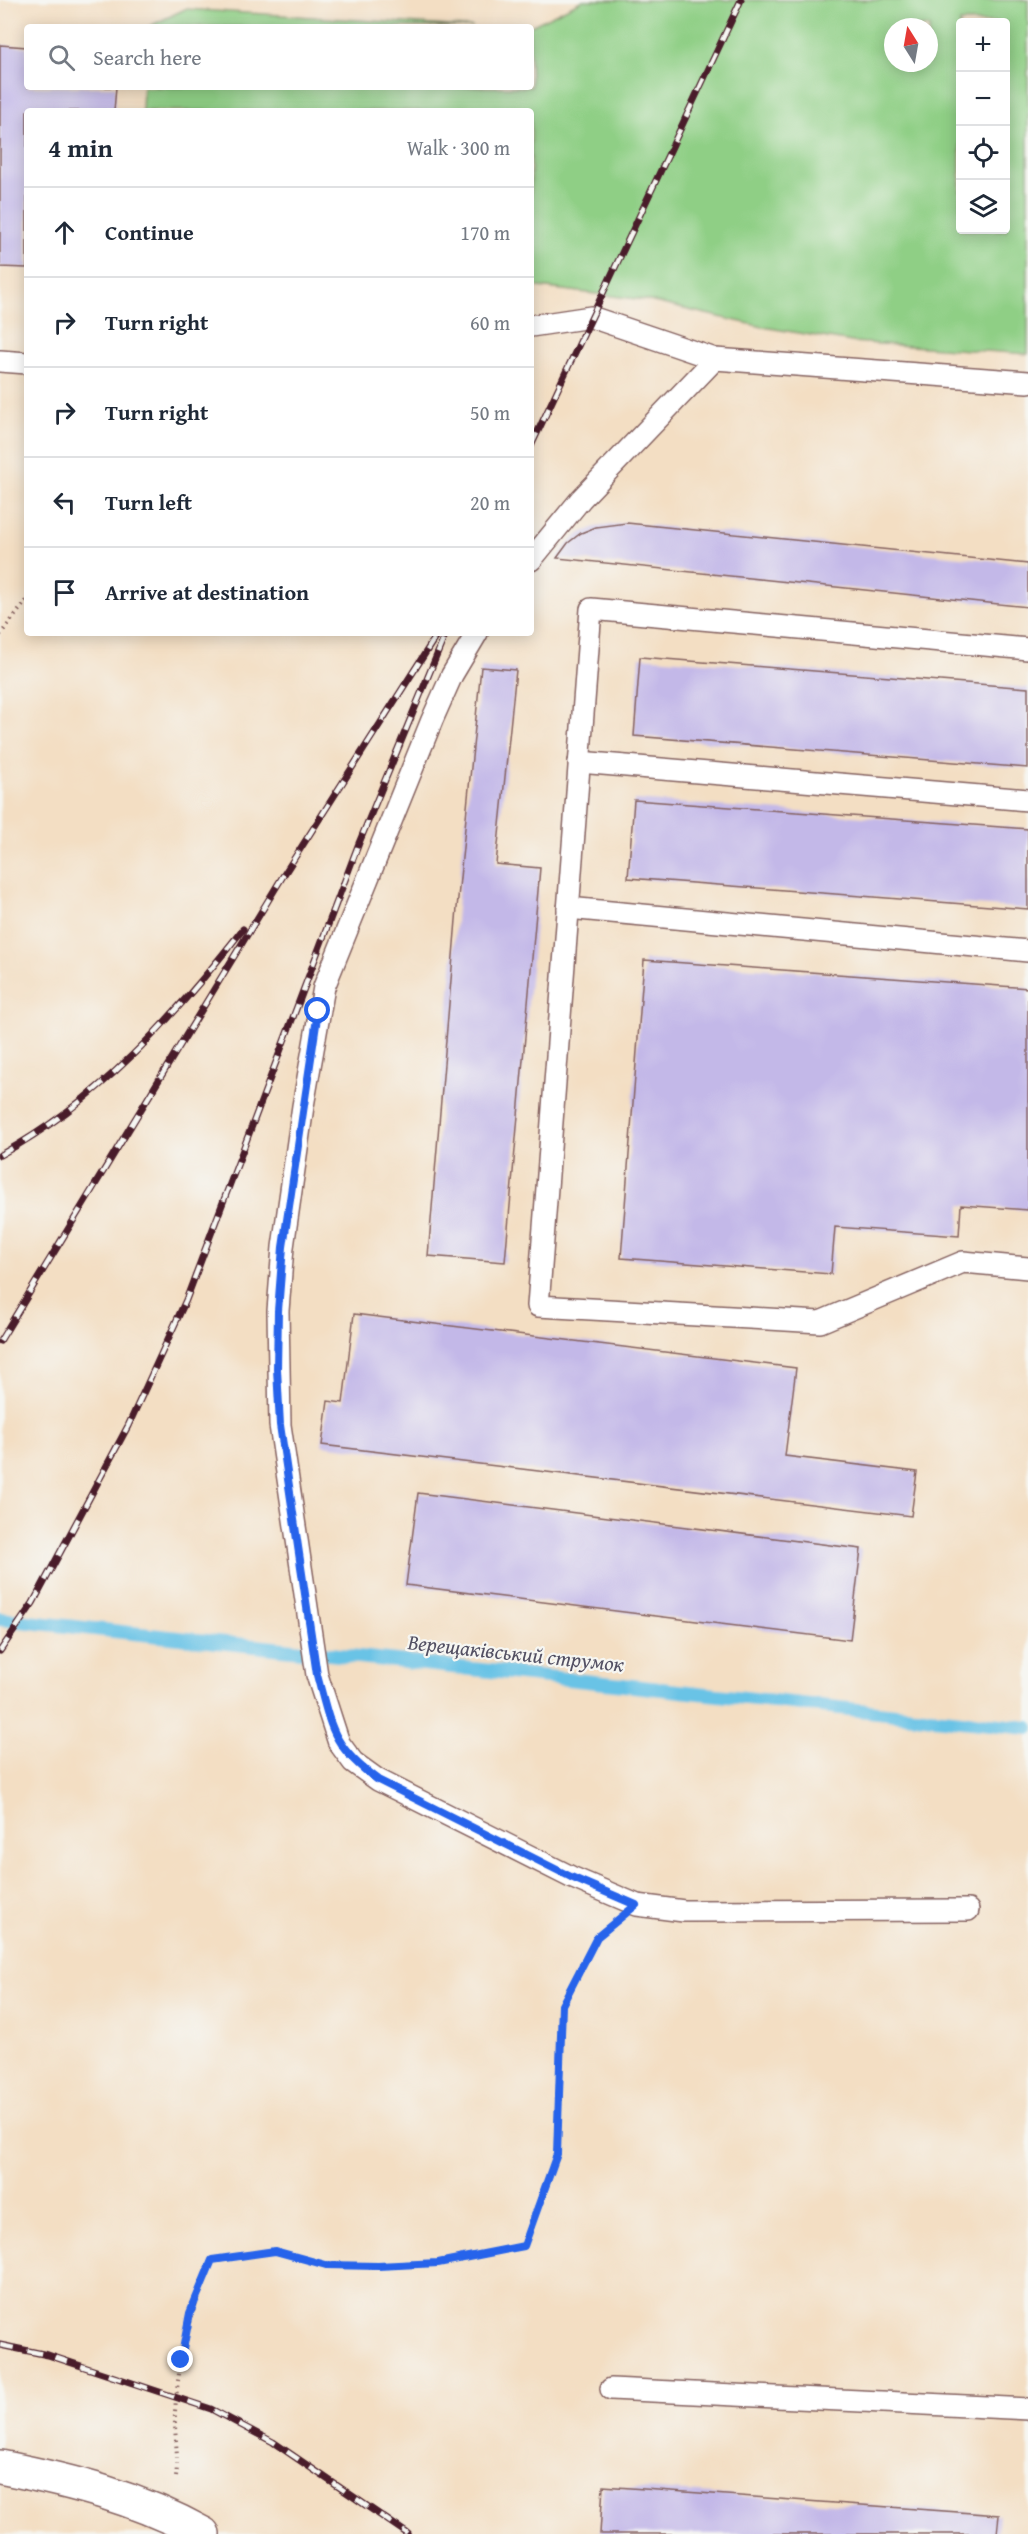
<!DOCTYPE html>
<meta charset="utf-8">
<style>
body{margin:0;font-family:"Gentium Book Plus",serif;background:#f2f2f3;color:#1f2937}
.controls{position:absolute;right:18px;top:18px;display:grid;overflow:hidden;border-radius:6px;box-shadow:0 3px 15px #0003}
.controls button{width:54px;height:54px;display:grid;place-items:center;padding:0;border:0;border-bottom:2px solid #e0e1e3;background:#fff;color:#1f2937;font:30px sans-serif}
.compass{position:absolute;left:884px;top:18px;width:54px;height:54px;border-radius:50%;background:#fff;box-shadow:0 3px 15px #0003;rotate:349deg}
.stop{position:absolute;width:18px;height:18px;margin:-14px;border:4px solid #2563eb;border-radius:50%;background:#fff}
.stop.end{background:#2563eb;border-color:#fff;box-shadow:0 2px 6px #0008}
.list{margin:0;padding:0;list-style:none}
h2{display:flex;justify-content:space-between;align-items:center;height:78px;margin:0;padding:0 24px;font-size:26px}
h2 small{font-size:20px;font-weight:400;color:#747a83}
.list li{display:grid;grid-template-columns:39px 1fr auto;gap:18px;align-items:center;box-sizing:border-box;height:90px;padding:0 24px;border-top:2px solid #e0e1e3}
.list b{display:block;font-size:22px;white-space:nowrap}
.list em{font-size:20px;font-style:normal;color:#747a83}
.icon{flex:none;width:33px;height:33px;fill:none;stroke:currentColor;stroke-width:2;stroke-linecap:round;stroke-linejoin:round}
.map{position:relative;flex:none;width:1028px;height:2534px;overflow:hidden}
.search{position:absolute;background:#fff;box-shadow:0 3px 15px #0003;left:24px;top:24px;width:510px;height:66px;display:flex;align-items:center;gap:15px;box-sizing:border-box;padding:0 21px;border-radius:6px;color:#747a83;font-size:22px}
.panel{position:absolute;background:#fff;box-shadow:0 3px 15px #0003;left:24px;top:108px;width:510px;height:528px;border-radius:6px}
.map>svg:first-child{display:block}
</style>
<div class="map">
<svg width="1028" height="2534" viewBox="0 0 1028 2534">
<rect width="100%" height="100%" fill="#f6f6f2"/>
<filter id="ink" filterUnits="userSpaceOnUse"><feTurbulence type="fractalNoise" baseFrequency=".0167" numOctaves="2"/><feDisplacementMap in="SourceGraphic" scale="12" xChannelSelector="R" yChannelSelector="G"/><feConvolveMatrix kernelMatrix="1 2 1 2 8 2 1 2 1" color-interpolation-filters="sRGB"/></filter>
<filter id="wash" filterUnits="userSpaceOnUse"><feTurbulence type="fractalNoise" baseFrequency=".008" numOctaves="4" result="noise"/><feDisplacementMap in="SourceGraphic" scale="24" xChannelSelector="R" yChannelSelector="G"/><feGaussianBlur stdDeviation="1.35" result="paint"/><feColorMatrix in="noise" values="0 0 0 0 0 0 0 0 0 0 0 0 0 0 0 0 0 1.4 0 .05"/><feComposite in="paint" operator="in"/></filter>
<g filter="url(#wash)">
<rect width="100%" height="100%" fill="#f3dec3"/>
<!-- green -->
<g fill="#8fcf85" stroke="#6c7758" stroke-width="1.5" fill-rule="evenodd">
<path d="M583,0h445v354l-176,-12 -89,-15 -118,-27 -114,-14v-175h-389l1,-24h388l-2,-60zM960,22h46v208h-46zM893,27h36v36h-36z"/>
<polygon points="185,9 465,27 473,27 148,27"/>
</g>
<g fill="none" stroke-linecap="round" stroke-linejoin="round">
<!-- stream -->
<polyline stroke="#69c3e6" stroke-width="14" points="0,1619 1028,1728"/>
</g>
<g id="blocks">
<!-- building -->
<g fill="#c3b8e8">
<polygon points="0,45 27,47 27,87 116,87 114,111 27,111 27,268 0,267"/>
<polygon points="627,523 1028,564 1028,607 557,558 568,543 581,533 596,527"/>
<polygon points="640,657 1028,688 1028,768 634,736"/>
<polygon points="481,667 516,670 496,864 540,868 505,1262 428,1256 457,908"/>
<polygon points="634,800 1028,829 1028,909 628,878"/>
<polygon points="644,960 1028,988 1028,1210 961,1205 959,1236 835,1227 831,1274 621,1258"/>
<polygon points="354,1314 796,1368 785,1456 917,1472 911,1516 322,1445 328,1401 343,1403"/>
<polygon points="418,1493 861,1549 850,1640 406,1585"/>
<polygon points="603,2486 999,2515 997,2534 600,2534"/>
</g>
</g>
</g>
<g filter="url(#ink)">
<use href="#blocks" fill-opacity="0" stroke="#856260" stroke-width="1.5"/>
<g fill="none" stroke-linecap="round" stroke-linejoin="round">
<defs>
<g id="lane">
<polyline points="531,326 591,317 715,359 1028,382"/>
<polyline points="0,361 27,363"/>
<polyline points="531,560 581,499 715,359"/>
<polyline points="477,633 452,675 432,720 324,987 303,1106 283,1247 278,1311 280,1425 317,1675 339,1743 353,1762 378,1780 571,1877 637,1905 684,1911 968,1910"/>
<polyline points="1028,649 591,609 538,1306 820,1322 963,1262 1028,1268"/>
<polyline points="579,762 1028,800"/>
<polyline points="568,908 1028,951"/>
<polyline points="611,2389 1028,2409"/>
</g>
<path id="street" d="M0,2467c71,14 139,31 203,67"/>
</defs>
<!-- lane casing -->
<use href="#lane" stroke="#856260" stroke-width="24"/>
<!-- street casing -->
<use href="#street" stroke="#856260" stroke-width="36"/>
<!-- path -->
<g stroke="#856260" stroke-width="4" stroke-dasharray="1.5 4.5" stroke-linecap="butt">
<polyline points="0,635 27,600"/>
<path d="M176,2477c3,-21 -2,-43 -1,-65 4,-58 15,-99 37,-152l63,-9 51,14 52,1 60,-3 86,-17 33,-92 5,-149 35,-68 11,-9"/>
</g>
<!-- lane -->
<use href="#lane" stroke="#fff" stroke-width="21"/>
<!-- street -->
<use href="#street" stroke="#fff" stroke-width="33"/>
<defs>
<g id="rail">
<polyline points="531,446 741,0"/>
<path d="M0,1155c98,-53 175,-139 243,-226"/>
<polyline points="0,1341 283,876 438,633"/>
<polyline points="0,1651 33,1603 128,1426 186,1300 359,843 446,633"/>
<polyline points="0,2345 48,2355 211,2409 273,2442 408,2534"/>
</g>
</defs>
<!-- rail casing -->
<use href="#rail" stroke="#4a1f2b" stroke-width="7"/>
<!-- rail -->
<use href="#rail" stroke="#f6f6f2" stroke-width="4.5" stroke-dasharray="14" stroke-linecap="butt"/>
</g>
</g>
<g fill="none" stroke-linecap="round" stroke-linejoin="round" filter="url(#ink)">
<!-- route -->
<path stroke="#2563eb" stroke-width="8" d="M181,2360l9,-47 22,-53 63,-9 51,14 52,1 60,-3 86,-17 33,-92 5,-149 35,-68 39,-32 -65,-28 -193,-97c-46,-33 -47,-53 -61,-105l-37,-250 -3,-56 1,-58 5,-64 35,-236"/>
</g>
<g text-anchor="middle" dominant-baseline="central" stroke-width="4.5" stroke-linejoin="round" paint-order="stroke">
<!-- water labels -->
<g font-size="21" font-style="italic" fill="#535063" stroke="#f6f6f2">
<text transform="translate(516 1653) rotate(6)">Верещаківський струмок</text>
</g>
</g>
</svg>
<div class="controls">
<button>+</button>
<button>−</button>
<button><svg class="icon" aria-label="locate" viewBox="0 0 24 24"><circle cx="12" cy="12" r="6"/><path d="M12 2v4M12 18v4M2 12h4M18 12h4"/></svg></button>
<button><svg class="icon" aria-label="layers" viewBox="0 0 24 24"><path d="M12 4l9 5-9 5-9-5zM3 14l9 5 9-5"/></svg></button>
</div>
<svg class="compass" viewBox="-18 -18 36 36"><path d="M0-13l5 13h-10z" fill="#e53935"/><path d="M0 13l5-13h-10z" fill="#747a83"/></svg>
<div class="stop" style="left:318px;top:1011px"></div>
<div class="stop end" style="left:181px;top:2360px"></div>
<div class="search"><svg class="icon" aria-label="search" viewBox="0 0 24 24"><circle cx="10" cy="10" r="6"/><path d="M15 15l6 6"/></svg>Search here</div>
<section class="panel">
<h2>4 min<small>Walk · 300 m</small></h2>
<ul class="list">
<li><svg class="icon" aria-label="ahead" viewBox="0 0 24 24"><path d="M12 20V5M6 11l6-6 6 6"/></svg><div><b>Continue</b></div><em>170 m</em></li>
<li><svg class="icon" aria-label="right" viewBox="0 0 24 24"><path d="M7 20v-9h11M14 6l5 5-5 5"/></svg><div><b>Turn right</b></div><em>60 m</em></li>
<li><svg class="icon" aria-label="right" viewBox="0 0 24 24"><path d="M7 20v-9h11M14 6l5 5-5 5"/></svg><div><b>Turn right</b></div><em>50 m</em></li>
<li><svg class="icon" aria-label="left" viewBox="0 0 24 24"><path d="M17 20v-9H6M10 6l-5 5 5 5"/></svg><div><b>Turn left</b></div><em>20 m</em></li>
<li><svg class="icon" aria-label="arrive" viewBox="0 0 24 24"><path d="M6 21V4h12l-3 4 3 4H6"/></svg><div><b>Arrive at destination</b></div></li>
</ul>
</section>
</div>
